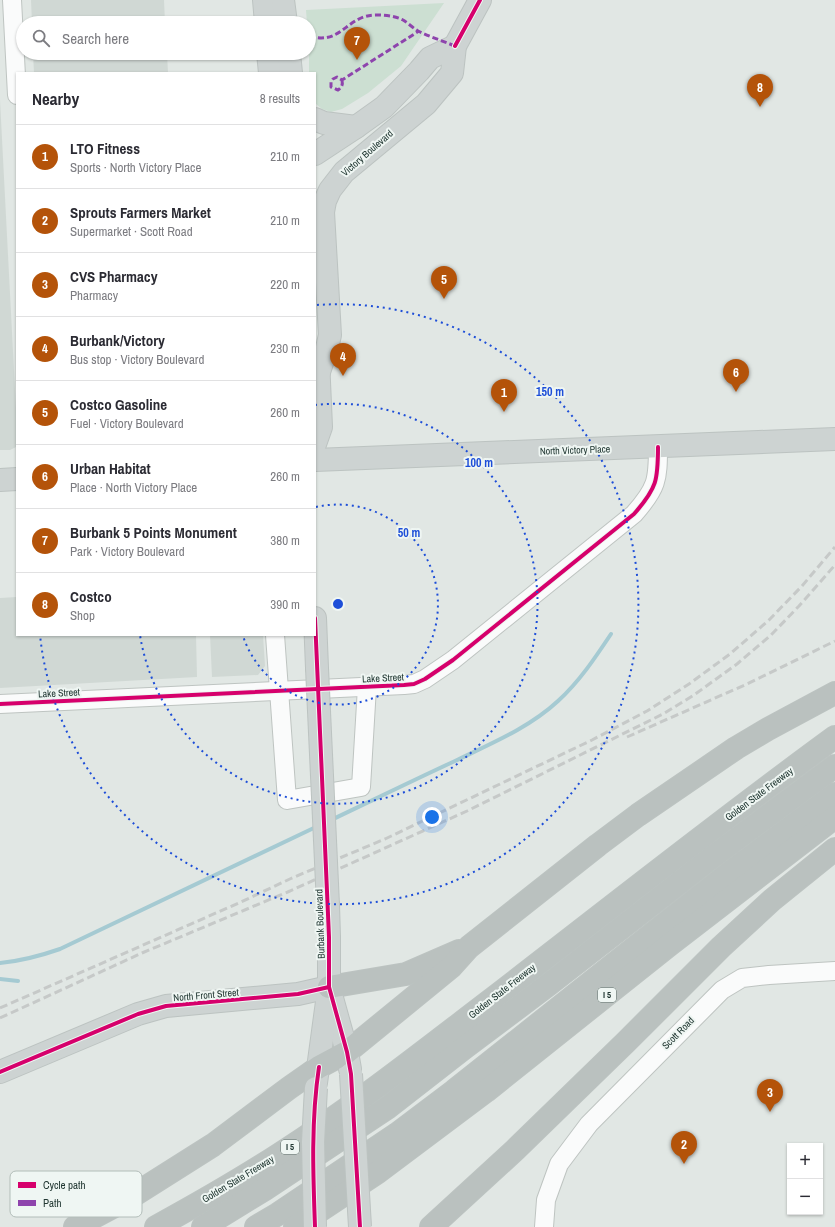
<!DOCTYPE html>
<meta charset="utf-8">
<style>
body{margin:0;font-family:"Archivo Narrow",sans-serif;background:#f2f2f3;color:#2b2b33}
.controls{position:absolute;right:12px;bottom:12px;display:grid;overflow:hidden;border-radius:0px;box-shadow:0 1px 3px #0004}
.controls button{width:36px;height:36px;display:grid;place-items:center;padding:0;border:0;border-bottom:1px solid #e1e1e2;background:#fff;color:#2b2b33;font:20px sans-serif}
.you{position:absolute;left:432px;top:817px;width:14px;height:14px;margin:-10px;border:3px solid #fff;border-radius:50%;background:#1a73e8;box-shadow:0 0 0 6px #1a73e833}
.badge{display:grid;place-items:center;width:26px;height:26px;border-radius:50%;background:#b45309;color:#fff;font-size:13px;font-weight:700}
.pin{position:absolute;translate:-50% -33px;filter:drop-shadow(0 1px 2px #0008)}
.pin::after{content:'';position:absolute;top:21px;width:14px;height:12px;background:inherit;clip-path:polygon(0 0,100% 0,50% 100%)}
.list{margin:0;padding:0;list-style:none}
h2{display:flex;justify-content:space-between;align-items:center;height:52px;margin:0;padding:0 16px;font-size:17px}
h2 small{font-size:13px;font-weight:400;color:#7c7c81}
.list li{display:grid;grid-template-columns:26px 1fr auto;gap:12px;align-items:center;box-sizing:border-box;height:64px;padding:0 16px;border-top:1px solid #e1e1e2}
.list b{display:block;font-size:15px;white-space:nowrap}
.list p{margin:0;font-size:13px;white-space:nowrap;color:#7c7c81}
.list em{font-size:13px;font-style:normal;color:#7c7c81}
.icon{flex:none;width:22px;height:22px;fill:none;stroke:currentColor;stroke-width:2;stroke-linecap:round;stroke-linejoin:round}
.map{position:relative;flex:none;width:835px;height:1227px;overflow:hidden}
.search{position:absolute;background:#fff;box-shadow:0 1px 3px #0004;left:16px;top:16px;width:300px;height:44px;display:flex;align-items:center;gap:10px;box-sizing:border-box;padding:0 14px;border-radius:22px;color:#7c7c81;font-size:15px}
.panel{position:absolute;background:#fff;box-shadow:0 1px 3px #0004;left:16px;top:72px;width:300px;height:564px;border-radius:0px}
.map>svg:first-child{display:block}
</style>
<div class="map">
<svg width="835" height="1227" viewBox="0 0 835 1227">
<rect width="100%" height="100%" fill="#e1e7e4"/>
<!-- built -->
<g fill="#d0d8d4">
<polygon points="31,0 164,0 165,23 32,23"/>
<polygon points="33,53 167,53 168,73 34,73"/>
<polygon points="0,100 17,429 17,444 16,447 10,450 0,450"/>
<polygon points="17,597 17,635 196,635 197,677 0,688 0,598"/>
<polygon points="210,635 263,635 265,666 258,675 212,677"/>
</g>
<!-- green -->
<polygon fill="#ccdfd2" points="444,3 401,66 368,93 342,109 331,112 322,109 315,103 315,73 309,73 309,23 307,23 306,10"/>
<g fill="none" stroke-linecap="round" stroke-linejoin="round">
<!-- stream -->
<g stroke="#a5cad2" stroke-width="4">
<path d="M331,820c42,-20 83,-40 124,-59 35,-17 74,-33 103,-60 21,-19 37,-43 53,-67"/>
<path d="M0,963c21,-2 40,-7 60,-14l258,-123"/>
<polyline points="0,979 18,981"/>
</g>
<defs>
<g id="minor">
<polyline points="12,0 17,95"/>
<polyline points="275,635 287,800 361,787 367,687"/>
<path d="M0,704l404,-19 10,-1 11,-5 28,-19 181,-146c23,-26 24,-34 24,-67"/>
<polyline points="544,1227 546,1200 559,1164 589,1124 722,990 742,978 769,975 835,971"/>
</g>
<g id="major">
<polyline points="264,0 266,23"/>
<polyline points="283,0 286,23"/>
<polyline points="268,53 270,73"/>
<polyline points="289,53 291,73"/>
<polyline points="315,119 324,123 356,127"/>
<polyline points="315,154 356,127 384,107 419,71 430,58 455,46"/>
<polyline points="318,375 327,348 330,335 323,212 325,201 330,190 344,172 426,104 452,73 455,46 480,0"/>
<polyline points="315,444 321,427 318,359"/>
<polyline points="315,460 835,439"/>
<polyline points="0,480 17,479"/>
<polyline points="315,618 317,668"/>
<polyline points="332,998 347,1052 350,1069"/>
<polyline points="0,1072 138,1014 166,1006 298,994 329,987"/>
<polyline points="316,1083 329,987 329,937 328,905"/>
</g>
<g id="highway">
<polyline points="329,987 406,974 459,951"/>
<polyline points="75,1227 126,1200 213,1145 289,1088 319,1067 347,1052 451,967 469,947 598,845 638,815 736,748 768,729 835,693"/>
<path d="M156,1227c42,-23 84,-47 124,-73 72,-46 139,-99 207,-151 116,-89 230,-180 348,-266"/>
<polyline points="203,1227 265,1189 387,1108 464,1048 548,985 711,858 835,766"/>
<polyline points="256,1227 278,1214 397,1134 454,1091 729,873 835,794"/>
<polyline points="295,1227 378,1172 486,1091 669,945 835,817"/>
<polyline points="431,1227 515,1150 626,1042 721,947 772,900 835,849"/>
</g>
</defs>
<!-- minor casing -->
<use href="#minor" stroke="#bec4c1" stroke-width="20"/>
<!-- major casing -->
<use href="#major" stroke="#bcc3c1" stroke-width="24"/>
<!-- highway casing -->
<use href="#highway" stroke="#bcc3c1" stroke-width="24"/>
<!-- minor -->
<use href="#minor" stroke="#fafbfb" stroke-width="18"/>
<!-- major -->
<use href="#major" stroke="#cdd3d2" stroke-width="22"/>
<!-- highway -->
<use href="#highway" stroke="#bac1bf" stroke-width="22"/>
<!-- rail -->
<g stroke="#c6c9c8" stroke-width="3" stroke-dasharray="8 4" stroke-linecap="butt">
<polyline points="627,737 747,684 835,641"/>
<polyline points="0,1008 241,902 292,878 385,839 592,740 647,711 689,684 730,654 769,620 802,586 835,547"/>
<polyline points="0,1018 142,953 290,891 467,811 663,714 694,695 737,664 771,635 799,606 835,565"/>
</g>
<defs>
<g id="major-bridge">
<polyline points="317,668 328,905"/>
<polyline points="351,1074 360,1227"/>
<polyline points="315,1227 313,1142 316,1088"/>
</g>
</defs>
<!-- major-bridge casing -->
<use href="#major-bridge" stroke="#bcc3c1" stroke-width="24" stroke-linecap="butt"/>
<!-- major-bridge -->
<use href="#major-bridge" stroke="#cdd3d2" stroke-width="22"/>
<!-- quiet -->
<g stroke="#8e44ad" stroke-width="3" stroke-dasharray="6 3" stroke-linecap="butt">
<path d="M309,36c33,10 37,-21 67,-21 9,0 19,1 27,5 5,3 10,8 15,11 12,6 25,10 37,15"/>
<path d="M342,80c1,5 0,7 -4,10l-7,-3v-5l2,-3 4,-2 5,3 77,-49"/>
</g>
<defs>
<g id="cycleway">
<polyline points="455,46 480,0"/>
<polyline points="315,618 329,937 329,987 347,1052 351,1074 360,1227"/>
<path d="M0,704l404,-19 10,-1 11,-5 28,-19 181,-146c23,-26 24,-34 24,-67"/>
<polyline points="0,1072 138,1014 166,1006 298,994 329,987"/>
<path d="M315,1227c-2,-53 -4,-107 4,-160"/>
</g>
</defs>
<!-- cycleway casing -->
<use href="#cycleway" stroke="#eff6f3" stroke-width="6"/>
<!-- cycleway -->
<use href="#cycleway" stroke="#d6006c" stroke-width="4"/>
</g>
<!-- distance rings -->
<g fill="none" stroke="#1d4ed8" stroke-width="2" stroke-dasharray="2 4">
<path d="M316 507A100 100 0 1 1 243 636"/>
<path d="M315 405A200 200 0 1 1 140 635"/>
<path d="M317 305A300 300 0 1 1 40 635"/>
</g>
<g text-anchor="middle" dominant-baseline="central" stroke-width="4" stroke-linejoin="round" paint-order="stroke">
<!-- shield labels -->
<g fill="#eff6f3" stroke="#60716d" stroke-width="1">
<rect x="598" y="988" width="18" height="14" rx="3"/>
<rect x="281" y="1140" width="18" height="14" rx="3"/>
</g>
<g font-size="9" font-weight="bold" fill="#223833">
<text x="607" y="995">I 5</text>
<text x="290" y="1147">I 5</text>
</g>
<!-- street labels -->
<g font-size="10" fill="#223833" stroke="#eff6f3">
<text transform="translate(367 153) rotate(-41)">Victory Boulevard</text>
<text transform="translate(575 450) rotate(-2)">North Victory Place</text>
<text transform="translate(383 678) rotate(-3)">Lake Street</text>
<text transform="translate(59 693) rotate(-3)">Lake Street</text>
<text transform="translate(759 794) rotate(-37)">Golden State Freeway</text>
<text transform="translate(320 924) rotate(-92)">Burbank Boulevard</text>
<text transform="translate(502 991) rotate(-38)">Golden State Freeway</text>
<text transform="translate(206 995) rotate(-5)">North Front Street</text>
<text transform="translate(678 1033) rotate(-45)">Scott Road</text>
<text transform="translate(238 1179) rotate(-31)">Golden State Freeway</text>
</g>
</g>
<!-- legend -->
<rect x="10" y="1171" width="132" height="46" rx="6" fill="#eff6f3" stroke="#b2bdb9" stroke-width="1"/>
<rect x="18" y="1182" width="18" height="6" fill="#d6006c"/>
<rect x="18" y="1200" width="18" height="6" fill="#8e44ad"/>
<g font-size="11" fill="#223833">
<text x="43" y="1189">Cycle path</text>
<text x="43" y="1207">Path</text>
</g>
<circle cx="338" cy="604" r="6" fill="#1d4ed8" stroke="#eff6f3" stroke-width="2"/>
<g font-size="12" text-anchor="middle" font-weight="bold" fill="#1d4ed8" stroke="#eff6f3" stroke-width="4" stroke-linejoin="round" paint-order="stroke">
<text x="550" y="396">150 m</text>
<text x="479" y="467">100 m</text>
<text x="409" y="537">50 m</text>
</g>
</svg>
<div class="controls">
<button>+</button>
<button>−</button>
</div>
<div class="you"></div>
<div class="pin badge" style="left:504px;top:412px">1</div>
<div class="pin badge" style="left:684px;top:1164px">2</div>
<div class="pin badge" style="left:770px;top:1112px">3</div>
<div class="pin badge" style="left:343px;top:376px">4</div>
<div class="pin badge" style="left:444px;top:299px">5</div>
<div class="pin badge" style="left:736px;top:392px">6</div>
<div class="pin badge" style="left:357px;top:60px">7</div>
<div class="pin badge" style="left:760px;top:107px">8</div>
<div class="search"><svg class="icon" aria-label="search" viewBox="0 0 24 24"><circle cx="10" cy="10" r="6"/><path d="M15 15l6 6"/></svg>Search here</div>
<section class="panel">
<h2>Nearby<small>8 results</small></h2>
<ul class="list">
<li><span class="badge">1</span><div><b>LTO Fitness</b><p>Sports · North Victory Place</p></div><em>210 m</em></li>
<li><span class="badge">2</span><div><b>Sprouts Farmers Market</b><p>Supermarket · Scott Road</p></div><em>210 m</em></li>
<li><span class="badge">3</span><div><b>CVS Pharmacy</b><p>Pharmacy</p></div><em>220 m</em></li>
<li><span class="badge">4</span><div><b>Burbank/Victory</b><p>Bus stop · Victory Boulevard</p></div><em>230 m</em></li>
<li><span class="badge">5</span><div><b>Costco Gasoline</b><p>Fuel · Victory Boulevard</p></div><em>260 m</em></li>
<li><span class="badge">6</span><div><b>Urban Habitat</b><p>Place · North Victory Place</p></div><em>260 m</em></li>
<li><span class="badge">7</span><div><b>Burbank 5 Points Monument</b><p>Park · Victory Boulevard</p></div><em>380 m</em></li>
<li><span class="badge">8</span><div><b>Costco</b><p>Shop</p></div><em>390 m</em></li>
</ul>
</section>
</div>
